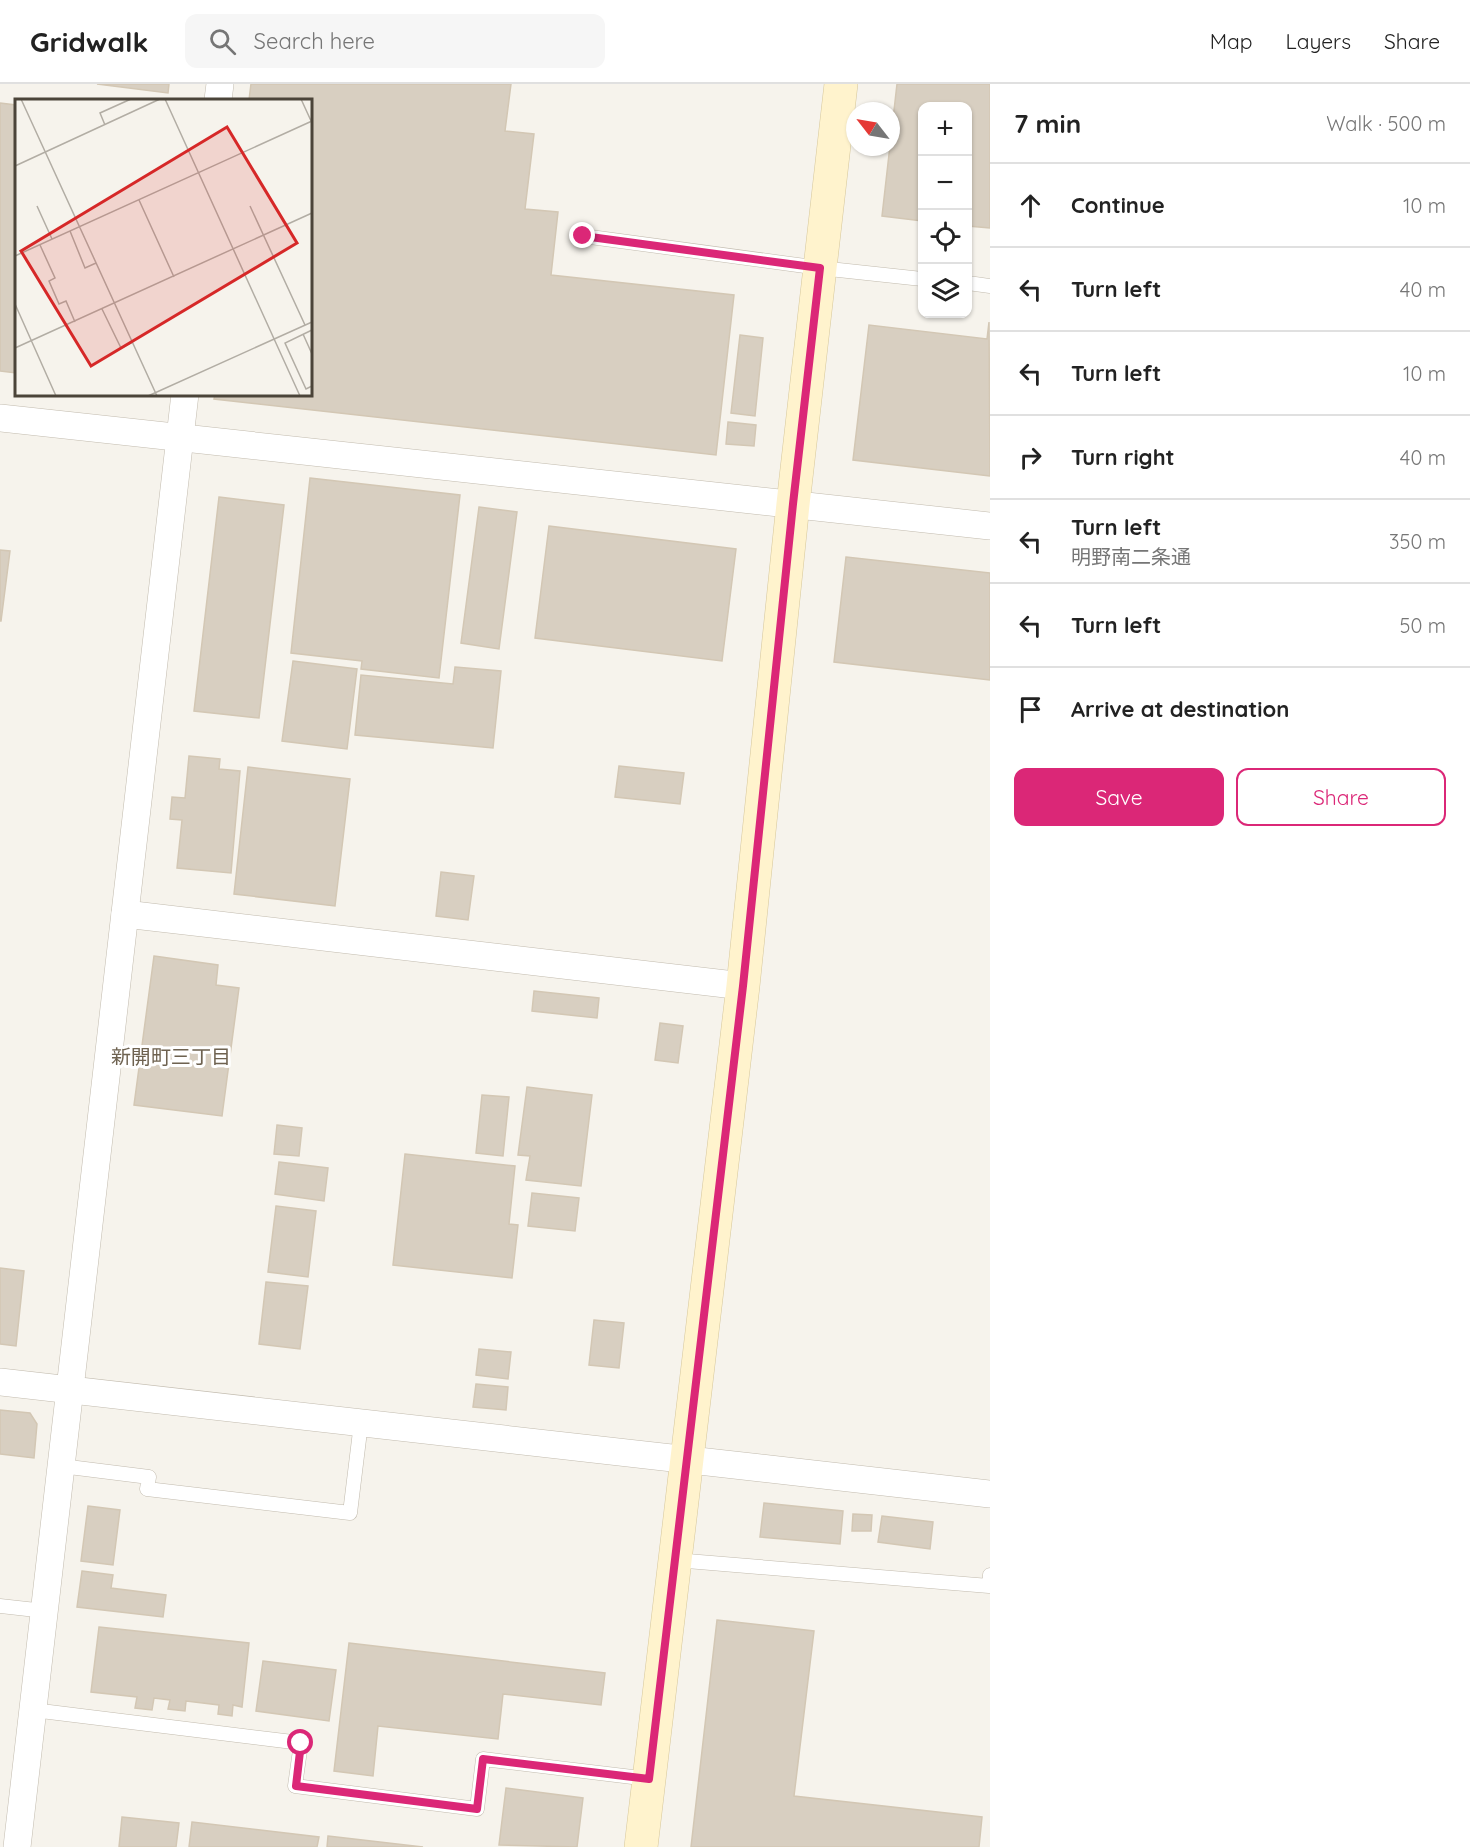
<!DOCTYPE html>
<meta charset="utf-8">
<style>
body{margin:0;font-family:Quicksand,"Noto Sans JP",sans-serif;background:#f6f6f6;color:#222}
.controls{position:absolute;right:18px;top:18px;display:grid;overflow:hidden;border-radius:12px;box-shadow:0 2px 4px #0004}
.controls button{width:54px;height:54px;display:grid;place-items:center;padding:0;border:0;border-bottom:2px solid #e0e0e0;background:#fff;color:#222;font:30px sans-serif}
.compass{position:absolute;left:846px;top:18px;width:54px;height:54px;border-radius:50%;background:#fff;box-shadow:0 2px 4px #0004;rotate:301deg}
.stop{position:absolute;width:18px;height:18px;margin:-14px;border:4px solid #db2777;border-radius:50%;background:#fff}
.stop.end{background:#db2777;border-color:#fff;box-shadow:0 2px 6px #0008}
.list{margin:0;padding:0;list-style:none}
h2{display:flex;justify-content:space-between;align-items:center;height:78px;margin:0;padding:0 24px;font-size:26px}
h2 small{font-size:20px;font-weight:400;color:#767676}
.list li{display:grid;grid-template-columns:39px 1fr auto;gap:18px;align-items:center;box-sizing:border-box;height:84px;padding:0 24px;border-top:2px solid #e0e0e0}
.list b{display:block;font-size:22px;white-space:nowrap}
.list p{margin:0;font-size:20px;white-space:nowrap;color:#767676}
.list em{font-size:20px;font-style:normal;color:#767676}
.actions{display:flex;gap:12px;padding:18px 24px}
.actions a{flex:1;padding:14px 0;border:2px solid #db2777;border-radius:12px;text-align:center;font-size:21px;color:#db2777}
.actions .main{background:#db2777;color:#fff}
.icon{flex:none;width:33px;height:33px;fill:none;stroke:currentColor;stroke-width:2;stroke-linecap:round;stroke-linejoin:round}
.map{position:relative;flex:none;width:990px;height:1763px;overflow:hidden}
header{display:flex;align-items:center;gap:36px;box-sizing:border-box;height:84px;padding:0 30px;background:#fff;border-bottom:2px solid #e0e0e0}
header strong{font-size:28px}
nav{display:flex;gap:33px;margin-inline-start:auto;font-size:21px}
.search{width:420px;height:54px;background:#f6f6f6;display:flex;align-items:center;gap:15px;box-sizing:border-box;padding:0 21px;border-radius:12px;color:#767676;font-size:22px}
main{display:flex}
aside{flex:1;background:#fff}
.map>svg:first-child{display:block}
</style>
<header>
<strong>Gridwalk</strong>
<div class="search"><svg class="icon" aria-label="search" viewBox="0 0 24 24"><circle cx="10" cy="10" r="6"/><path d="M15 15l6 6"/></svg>Search here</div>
<nav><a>Map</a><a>Layers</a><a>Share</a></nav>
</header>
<main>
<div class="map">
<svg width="990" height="1763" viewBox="0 0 990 1763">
<rect width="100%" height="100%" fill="#f6f3ec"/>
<!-- building -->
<g fill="#d8cfc1" stroke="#d3c7b4" stroke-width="1.5">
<polygon points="97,0 169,0 168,9"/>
<polygon points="251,0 511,0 505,47 534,50 525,125 558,128 551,191 734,211 716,371 214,315 215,310 310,310 310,16 249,16"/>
<polygon points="897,0 990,0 990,144 968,142 968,22 922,22 922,137 882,132"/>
<polygon points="0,19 16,21 16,289 0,287"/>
<polygon points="989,238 990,392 853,376 869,241 987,255"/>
<polygon points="740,251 763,254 755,332 731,329"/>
<polygon points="728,338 756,341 754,362 726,360"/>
<polygon points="310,394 460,411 439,594 361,585 362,577 291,569"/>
<polygon points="219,413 284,421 259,634 194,627"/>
<polygon points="479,423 517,428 499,565 461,559"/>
<polygon points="549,442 736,465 722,577 535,554"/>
<polygon points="0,466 10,467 1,537 0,537"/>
<polygon points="846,473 990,489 990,596 834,578"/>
<polygon points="293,577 357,585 347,665 282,657"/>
<polygon points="455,583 501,587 493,664 355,651 361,591 453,600"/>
<polygon points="189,672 220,675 219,685 240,687 231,789 177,784 182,736 170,735 172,713 185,714"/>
<polygon points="619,682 684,689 680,720 615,713"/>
<polygon points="248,683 350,695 335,822 234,810"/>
<polygon points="441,788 474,792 468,836 436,832"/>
<polygon points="154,872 218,881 216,901 239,904 222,1032 134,1021"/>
<polygon points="534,907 599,914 597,934 532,927"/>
<polygon points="660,939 683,942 678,979 655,976"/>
<polygon points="527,1003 592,1011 581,1102 526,1096 530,1072 518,1071"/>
<polygon points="482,1011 509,1013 503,1072 476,1069"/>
<polygon points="277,1041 302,1044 299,1072 274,1070"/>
<polygon points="405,1070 515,1082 509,1140 518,1141 512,1194 393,1181"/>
<polygon points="279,1078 328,1084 324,1117 275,1110"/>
<polygon points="532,1109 579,1114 575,1147 528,1142"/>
<polygon points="276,1122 316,1127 308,1193 268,1188"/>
<polygon points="0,1184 24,1187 16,1262 0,1260"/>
<polygon points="266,1198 308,1202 300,1265 259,1260"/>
<polygon points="594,1236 624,1239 619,1284 589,1281"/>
<polygon points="479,1265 511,1268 508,1295 476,1291"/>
<polygon points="476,1300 508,1303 506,1326 473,1323"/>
<polygon points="0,1326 30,1329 37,1340 34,1374 0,1370"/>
<polygon points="764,1419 843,1427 840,1460 760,1453"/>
<polygon points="88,1422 120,1426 113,1481 81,1477"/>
<polygon points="853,1430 872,1431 871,1447 852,1447"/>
<polygon points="882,1432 933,1438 930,1465 878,1458"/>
<polygon points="82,1487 113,1491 111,1504 166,1511 163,1533 77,1523"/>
<polygon points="717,1536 814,1547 794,1712 982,1733 979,1763 691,1763"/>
<polygon points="99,1543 249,1559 242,1623 233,1621 232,1632 218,1630 219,1621 186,1617 185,1627 168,1625 170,1616 154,1614 152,1626 135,1624 137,1613 91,1608"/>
<polygon points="349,1559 605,1589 601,1621 503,1610 498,1655 378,1642 373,1692 334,1687"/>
<polygon points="263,1577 336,1586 329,1637 256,1627"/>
<polygon points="506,1704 583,1714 577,1763 499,1761"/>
<polygon points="122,1733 179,1739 176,1763 119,1763"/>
<polygon points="192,1738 319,1753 317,1763 189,1763"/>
<polygon points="328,1752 423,1763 327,1763"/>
</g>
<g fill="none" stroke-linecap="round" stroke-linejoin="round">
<defs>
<g id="lane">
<polyline points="583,152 820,184 922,195"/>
<polyline points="968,199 990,202"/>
<polyline points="61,1382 149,1393 147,1405 350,1429 361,1339"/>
<polyline points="675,1476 989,1502 990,1491"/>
<polyline points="0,1522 45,1527"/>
<polyline points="33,1626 301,1659 295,1702 477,1725 483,1675 649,1695"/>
</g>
<g id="street">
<polyline points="218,16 220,0"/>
<polyline points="0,334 990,442"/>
<polyline points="125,830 743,902"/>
<polyline points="0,1298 990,1410"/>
<polyline points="17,1763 185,310"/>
</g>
<polyline id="secondary" points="641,1763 743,902 793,420 841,0"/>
</defs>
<!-- lane casing -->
<use href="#lane" stroke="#c2bbae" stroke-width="15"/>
<!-- street casing -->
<use href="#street" stroke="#c2bbae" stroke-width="28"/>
<!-- secondary casing -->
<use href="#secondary" stroke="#d6c79b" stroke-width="34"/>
<!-- lane -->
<use href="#lane" stroke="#fff" stroke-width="14"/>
<!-- street -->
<use href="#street" stroke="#fff" stroke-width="27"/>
<!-- secondary -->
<use href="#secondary" stroke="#fff3cd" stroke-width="33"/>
</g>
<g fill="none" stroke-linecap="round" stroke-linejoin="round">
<!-- route -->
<polyline stroke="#db2777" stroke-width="8" points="301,1659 296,1702 477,1725 483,1675 649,1695 743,902 793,420 820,184 583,152"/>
</g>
<g text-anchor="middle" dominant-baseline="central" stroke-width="6" stroke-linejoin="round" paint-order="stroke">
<!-- neighbourhood labels -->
<g font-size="20" fill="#6e6250" stroke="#fff">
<text x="171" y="972">新開町三丁目</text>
</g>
</g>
<!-- overview -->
<g transform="translate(15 15)">
<rect width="297" height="297" fill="#f6f3ec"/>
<path fill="none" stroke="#b2ada4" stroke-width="1.5" d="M6,0l136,297M150,0l135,297M286,0l11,24M90,26l-5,-12 31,-14M0,67l145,-67M124,101l35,77M22,107l15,33M235,107l55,119M55,132l15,37 11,-5M25,146l15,33 -6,3 10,23 7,-3 9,21M0,157l297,-135M0,205l41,92M87,210l19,39 12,-6M297,231l-27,13 21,46 6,-3M288,235l9,20M0,249l297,-135M133,297l164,-74"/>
<path fill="#d62828" fill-opacity="0.15" stroke="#d62828" stroke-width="3" d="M212,28l70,116 -206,123 -70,-115z"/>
<rect width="297" height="297" fill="none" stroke="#4b4439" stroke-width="3"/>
</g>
</svg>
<div class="controls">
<button>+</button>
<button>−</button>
<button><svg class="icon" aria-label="locate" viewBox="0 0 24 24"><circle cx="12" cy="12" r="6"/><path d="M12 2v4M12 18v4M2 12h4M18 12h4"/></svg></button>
<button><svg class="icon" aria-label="layers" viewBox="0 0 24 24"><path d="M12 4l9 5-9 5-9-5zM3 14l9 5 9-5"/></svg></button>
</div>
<svg class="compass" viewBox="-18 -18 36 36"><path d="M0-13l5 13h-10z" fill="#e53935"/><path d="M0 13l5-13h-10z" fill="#767676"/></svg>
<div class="stop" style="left:301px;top:1659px"></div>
<div class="stop end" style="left:583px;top:152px"></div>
</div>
<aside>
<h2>7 min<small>Walk · 500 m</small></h2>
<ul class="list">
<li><svg class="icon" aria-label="ahead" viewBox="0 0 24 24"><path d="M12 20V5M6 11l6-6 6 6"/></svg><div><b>Continue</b></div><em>10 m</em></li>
<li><svg class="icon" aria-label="left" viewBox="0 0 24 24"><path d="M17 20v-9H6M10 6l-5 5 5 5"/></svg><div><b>Turn left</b></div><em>40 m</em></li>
<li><svg class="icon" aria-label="left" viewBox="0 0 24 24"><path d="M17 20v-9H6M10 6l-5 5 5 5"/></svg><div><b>Turn left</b></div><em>10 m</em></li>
<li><svg class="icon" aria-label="right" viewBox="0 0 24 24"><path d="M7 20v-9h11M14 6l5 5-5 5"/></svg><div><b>Turn right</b></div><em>40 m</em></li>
<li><svg class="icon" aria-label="left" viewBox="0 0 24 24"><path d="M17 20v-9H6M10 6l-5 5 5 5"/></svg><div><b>Turn left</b><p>明野南二条通</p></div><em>350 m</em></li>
<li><svg class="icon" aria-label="left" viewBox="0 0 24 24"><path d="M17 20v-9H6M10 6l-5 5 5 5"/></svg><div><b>Turn left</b></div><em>50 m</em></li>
<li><svg class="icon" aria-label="arrive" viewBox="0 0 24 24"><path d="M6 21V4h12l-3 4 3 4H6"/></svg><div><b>Arrive at destination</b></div></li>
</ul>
<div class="actions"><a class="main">Save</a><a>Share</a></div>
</aside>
</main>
